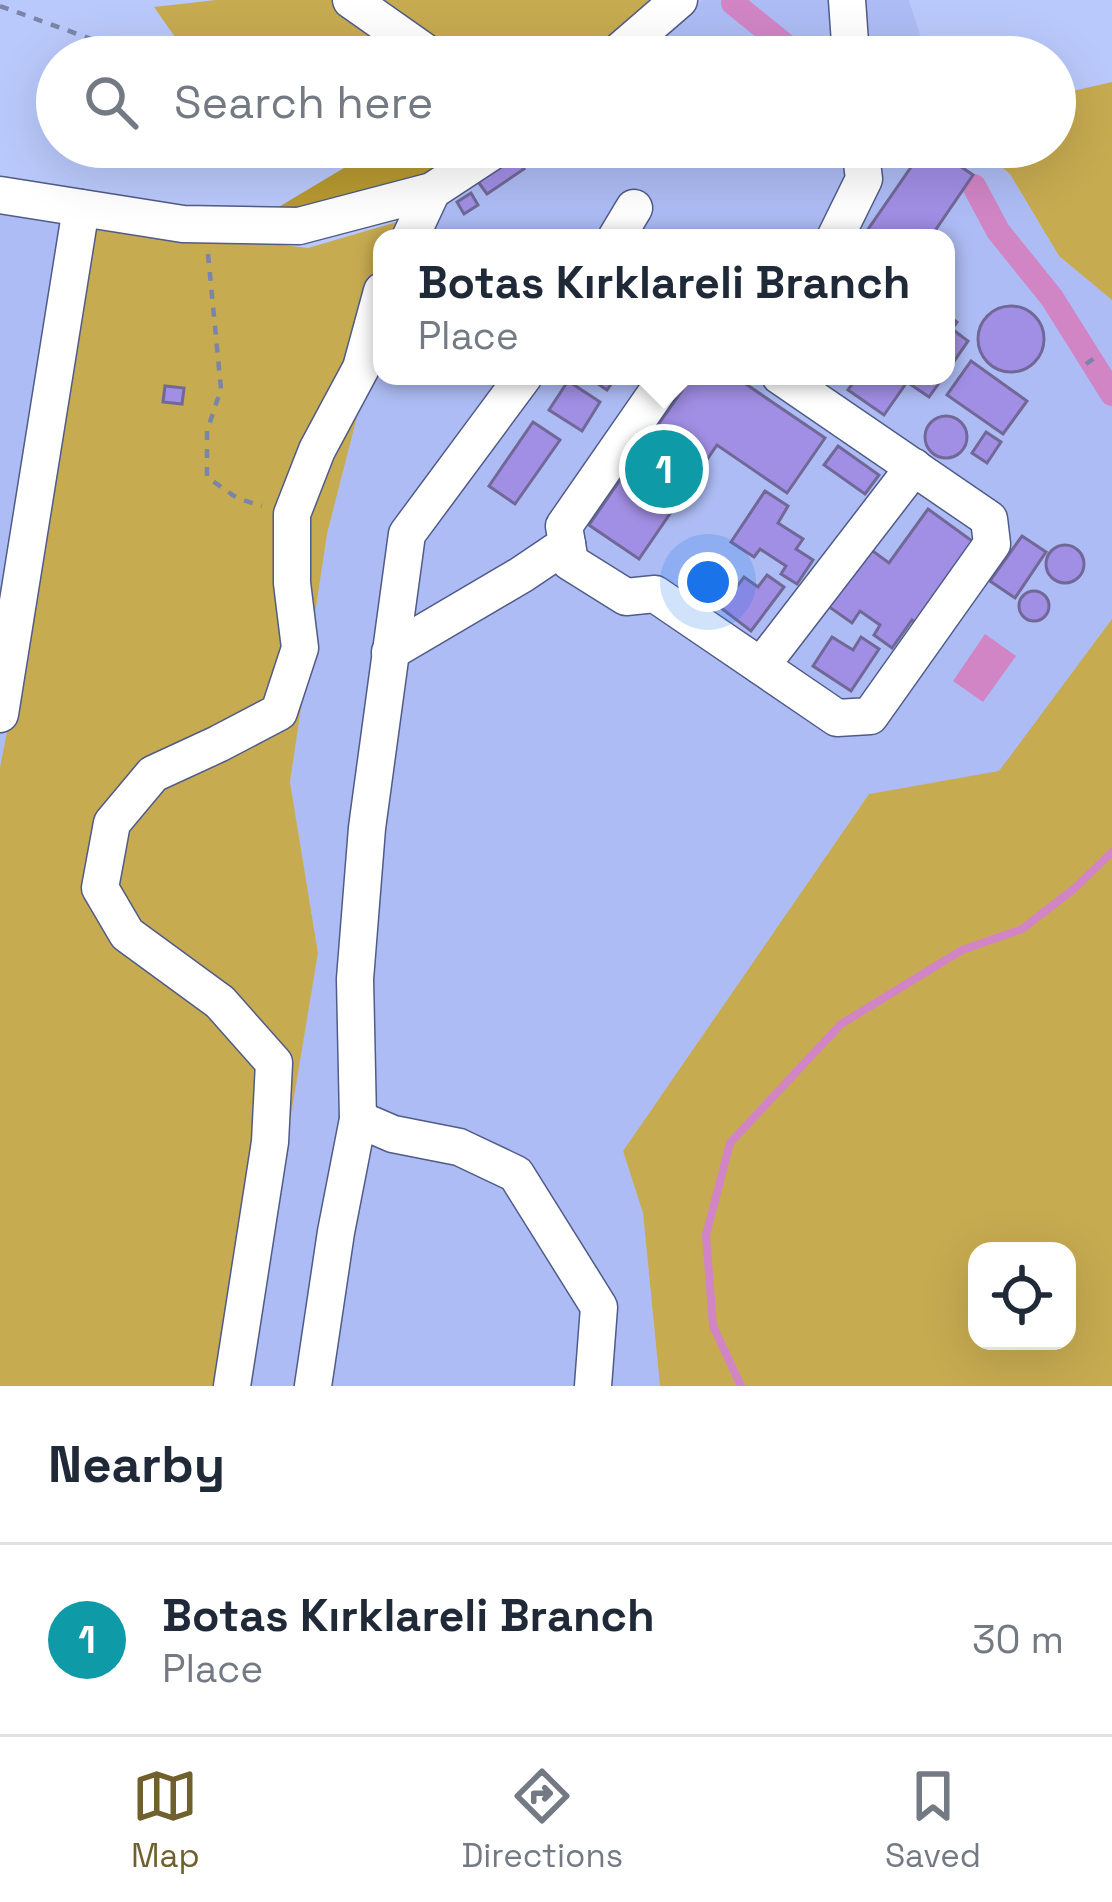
<!DOCTYPE html>
<meta charset="utf-8">
<style>
body{margin:0;font-family:"Space Grotesk",sans-serif;background:#f6f6f7;color:#1f2937}
.controls{position:absolute;right:36px;bottom:36px;display:grid;overflow:hidden;border-radius:24px;box-shadow:0 12px 48px #0002}
.controls button{width:108px;height:108px;display:grid;place-items:center;padding:0;border:0;border-bottom:3px solid #e0e1e3;background:#fff;color:#1f2937;font:60px sans-serif}
.you{position:absolute;left:708px;top:582px;width:42px;height:42px;margin:-30px;border:9px solid #fff;border-radius:50%;background:#1a73e8;box-shadow:0 0 0 18px #1a73e833}
.badge{display:grid;place-items:center;width:78px;height:78px;border-radius:50%;background:#70602e;color:#fff;font-size:39px;font-weight:700}
.pin{position:absolute;translate:-50% -50%;border:6px solid #fff;box-shadow:0 3px 12px #0006}
.popup{position:absolute;left:373px;top:229px;width:582px;height:156px;box-sizing:border-box;display:grid;place-content:center;border-radius:24px;background:#fff;filter:drop-shadow(0 3px 9px #0005);font-size:39px;white-space:nowrap;color:#747a83}
.popup b{font-size:45px;color:#1f2937}
.popup::after{content:'';position:absolute;left:50%;top:100%;margin-left:-24px;border:24px solid transparent;border-top-color:#fff}
.list{margin:0;padding:0;list-style:none}
h2{display:flex;justify-content:space-between;align-items:center;height:156px;margin:0;padding:0 48px;font-size:51px}
h2 small{font-size:39px;font-weight:400;color:#747a83}
.list li{display:grid;grid-template-columns:78px 1fr auto;gap:36px;align-items:center;box-sizing:border-box;height:192px;padding:0 48px;border-top:3px solid #e0e1e3}
.list b{display:block;font-size:45px;white-space:nowrap}
.list p{margin:0;font-size:39px;white-space:nowrap;color:#747a83}
.list em{font-size:39px;font-style:normal;color:#747a83}
.icon{flex:none;width:66px;height:66px;fill:none;stroke:currentColor;stroke-width:2;stroke-linecap:round;stroke-linejoin:round}
.map{position:relative;flex:none;width:1112px;height:1386px;overflow:hidden}
.search{position:absolute;background:#fff;box-shadow:0 12px 48px #0002;left:36px;right:36px;top:36px;height:132px;display:flex;align-items:center;gap:30px;box-sizing:border-box;padding:0 42px;border-radius:66px;color:#747a83;font-size:45px}
.sheet{height:348px;background:#fff}
nav{display:flex;justify-content:space-around;align-items:center;box-sizing:border-box;height:168px;border-top:3px solid #e0e1e3;background:#fff;font-size:33px;color:#747a83}
nav a{display:grid;justify-items:center;gap:6px}
nav .on{color:#70602e}
.map>svg:first-child{display:block}
</style>
<div class="map">
<svg width="1112" height="1386" viewBox="0 0 1112 1386">
<rect width="100%" height="100%" fill="#bac9fb"/>
<!-- built -->
<g fill="#adbcf4">
<polygon points="702,0 909,0 927,57 632,57"/>
<polygon points="515,147 977,147 1010,174 1059,256 1112,300 1112,619 999,772 869,794 623,1151 643,1213 660,1386 246,1386 318,953 290,782 327,534 382,319 382,376 946,376 946,238 419,238 441,197"/>
<polygon points="0,208 90,222 17,682 0,767"/>
</g>
<!-- green -->
<g fill="#c7ab51" fill-rule="evenodd">
<polygon points="216,0 333,0 417,57 189,57 154,7"/>
<polygon points="370,0 658,0 593,57 453,57"/>
<polygon points="1112,82 1112,300 1059,256 1010,174 977,147 1055,147 1055,95"/>
<polygon points="434,211 419,238 382,238 382,319 327,534 290,782 318,953 246,1386 0,1386 0,767 17,682 90,222 308,248"/>
<path d="M1112,619v767h-452l-17,-173 -20,-62 246,-357 130,-23zM977,1251h90v90h-90z"/>
</g>
<!-- forest -->
<polygon fill="#b89a31" points="379,147 482,147 423,184 267,214"/>
<!-- water -->
<polygon fill="#d185c5" points="985,634 1016,656 983,702 953,681"/>
<g fill="none" stroke-linecap="round" stroke-linejoin="round">
<!-- stream -->
<polyline stroke="#d185c5" stroke-width="8" points="741,1386 713,1326 706,1235 730,1143 841,1024 962,950 1022,929 1075,888 1112,852"/>
<!-- canal -->
<g stroke="#d185c5" stroke-width="24">
<polyline points="733,3 800,57"/>
<polyline points="974,186 998,231 1052,298 1112,394"/>
</g>
</g>
<!-- building -->
<g fill="#a18fe5" stroke="#716897" stroke-width="3">
<polygon points="925,147 932,147 973,175 930,238 862,238"/>
<polygon points="513,154 524,169 487,194 476,179"/>
<polygon points="471,193 478,205 464,214 457,202"/>
<circle cx="1011" cy="339" r="33"/>
<polygon points="946,314 957,322 952,329 968,341 946,373"/>
<polygon points="971,361 1027,401 1003,434 947,395"/>
<polygon points="591,376 617,376 607,390 589,378"/>
<polygon points="692,376 734,376 825,438 787,493 717,445 639,559 589,525"/>
<polygon points="858,376 944,376 929,397 907,382 884,415 848,390"/>
<polygon points="568,381 600,402 582,431 549,410"/>
<polygon points="165,386 184,388 182,404 163,402"/>
<circle cx="946" cy="437" r="21"/>
<polygon points="533,422 560,440 515,504 489,486"/>
<polygon points="986,432 1001,442 987,463 972,453"/>
<polygon points="838,446 879,475 865,494 824,465"/>
<polygon points="765,491 788,506 778,523 803,539 796,549 813,560 797,584 781,574 786,566 760,549 754,557 731,542"/>
<polygon points="928,509 979,546 921,627 912,620 892,648 874,635 880,625 860,611 852,623 825,604 866,546 889,563"/>
<polygon points="1022,536 1046,552 1015,598 990,581"/>
<circle cx="1065" cy="564" r="19"/>
<polygon points="767,575 784,587 751,631 721,608 744,577 758,587"/>
<circle cx="1034" cy="606" r="15"/>
<polygon points="832,637 853,650 861,637 879,649 851,691 813,666"/>
</g>
<g fill="none" stroke-linecap="round" stroke-linejoin="round">
<defs>
<g id="minor">
<polyline points="351,0 432,57"/>
<polyline points="847,0 851,57"/>
<polyline points="613,57 679,0"/>
<polyline points="0,195 183,224 299,226 432,191 499,147"/>
<polyline points="410,238 432,191"/>
<polyline points="616,238 634,208"/>
<polyline points="835,238 864,179 860,147"/>
<polyline points="668,376 564,526 570,562 626,597 655,594 837,718 870,716 992,544 989,519 780,376"/>
<polyline points="390,652 521,575 567,544"/>
<polyline points="761,666 914,467"/>
<polyline points="0,714 81,208"/>
<polyline points="358,1119 393,1134 459,1147 516,1174 599,1307 593,1386"/>
<polyline points="232,1386 270,1142 274,1063 220,1002 127,934 100,888 112,823 153,774 218,744 279,712 300,648 292,583 292,514 317,450 361,368 382,291"/>
<polyline points="313,1386 336,1232 358,1119 355,979 367,828 407,534 524,376"/>
</g>
</defs>
<!-- minor casing -->
<use href="#minor" stroke="#505b87" stroke-width="39"/>
<!-- path -->
<g stroke="#7a85a9" stroke-width="4.5" stroke-dasharray="9 9" stroke-linecap="butt">
<polyline points="0,6 141,57"/>
<polyline points="405,147 430,157"/>
<polyline points="208,254 221,389 207,431 207,477 237,498 262,506"/>
<polyline points="1086,364 1097,356"/>
</g>
<!-- minor -->
<use href="#minor" stroke="#fff" stroke-width="36"/>
</g>
</svg>
<div class="controls">
<button><svg class="icon" aria-label="locate" viewBox="0 0 24 24"><circle cx="12" cy="12" r="6"/><path d="M12 2v4M12 18v4M2 12h4M18 12h4"/></svg></button>
</div>
<div class="you"></div>
<div class="pin badge" style="left:664px;top:469px;background:#0f9aa8">1</div>
<div class="popup"><b>Botas Kırklareli Branch</b>Place</div>
<div class="search"><svg class="icon" aria-label="search" viewBox="0 0 24 24"><circle cx="10" cy="10" r="6"/><path d="M15 15l6 6"/></svg>Search here</div>
</div>
<section class="sheet">
<h2>Nearby<small></small></h2>
<ul class="list">
<li><span class="badge" style="background:#0f9aa8">1</span><div><b>Botas Kırklareli Branch</b><p>Place</p></div><em>30 m</em></li>
</ul>
</section>
<nav>
<a class="on"><svg class="icon" aria-label="map" viewBox="0 0 24 24"><path d="M3 6l6-2 6 2 6-2v14l-6 2-6-2-6 2zM9 4v14M15 6v14"/></svg>Map</a>
<a><svg class="icon" aria-label="directions" viewBox="0 0 24 24"><path d="M12 3l9 9-9 9-9-9zM9 14v-3h6M13 9l2 2-2 2"/></svg>Directions</a>
<a><svg class="icon" aria-label="saved" viewBox="0 0 24 24"><path d="M7 4h10v16l-5-4-5 4z"/></svg>Saved</a>
</nav>
